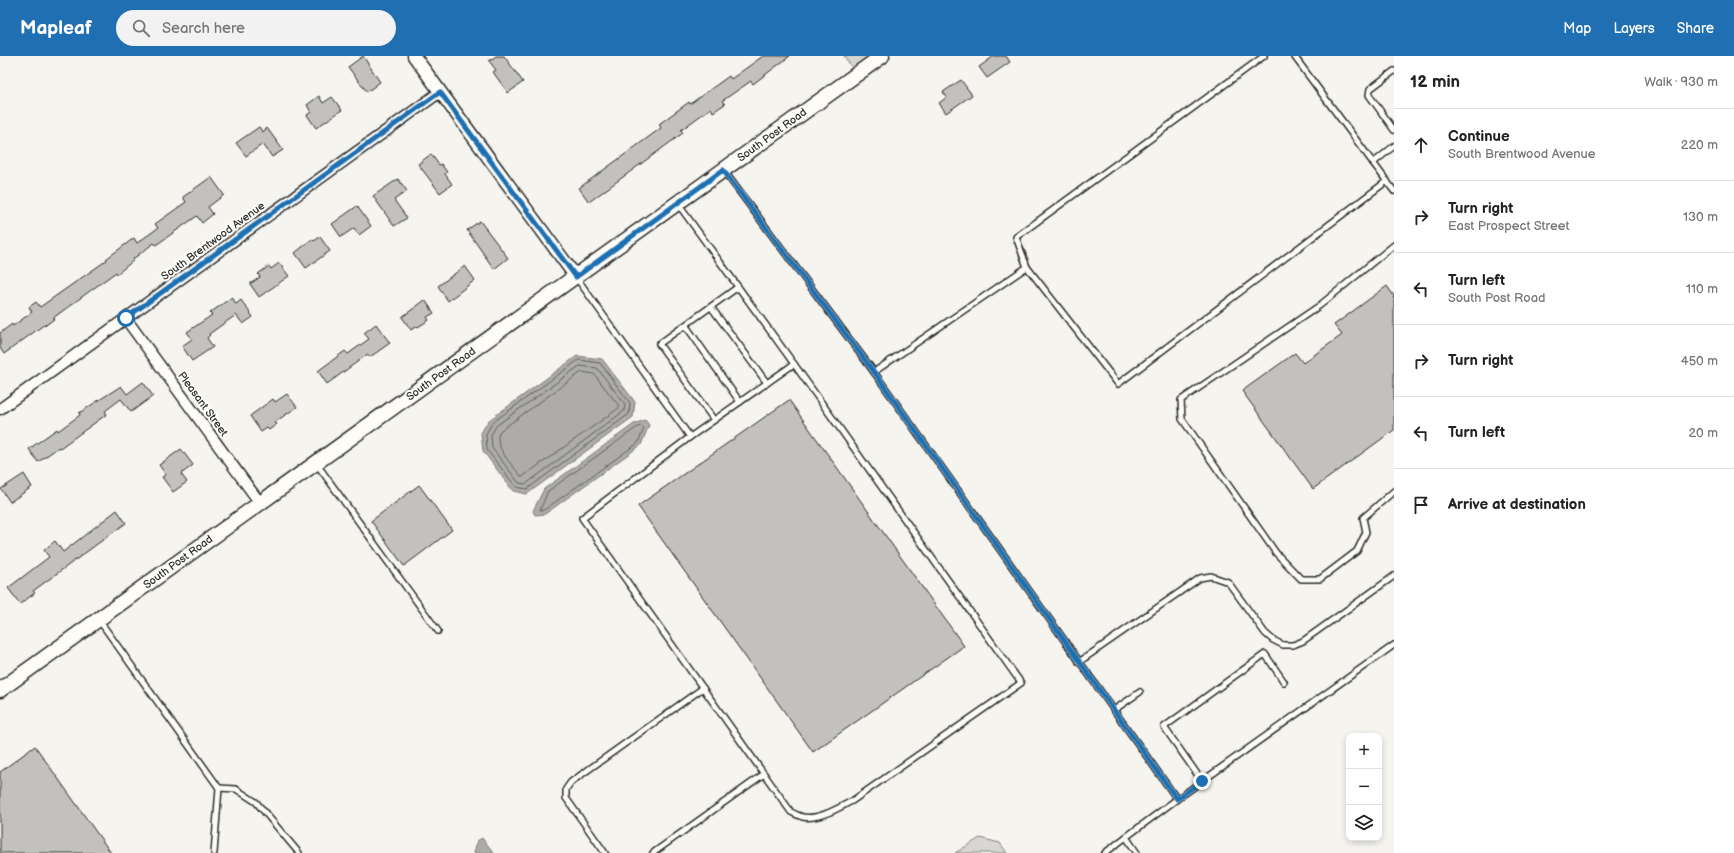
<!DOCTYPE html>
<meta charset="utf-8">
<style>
body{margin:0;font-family:"Balsamiq Sans",sans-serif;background:#f2f2f2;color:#222}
.controls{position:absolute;right:12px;bottom:12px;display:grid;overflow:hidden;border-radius:8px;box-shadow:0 2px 6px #0003}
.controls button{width:36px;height:36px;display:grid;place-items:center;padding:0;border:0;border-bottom:1px solid #e0e0e0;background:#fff;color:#222;font:20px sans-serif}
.stop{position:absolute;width:12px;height:12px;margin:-9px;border:3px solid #1f6fb2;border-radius:50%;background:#fff}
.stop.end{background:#1f6fb2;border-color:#fff;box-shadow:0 1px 4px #0008}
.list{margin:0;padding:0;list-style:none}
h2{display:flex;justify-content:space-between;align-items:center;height:52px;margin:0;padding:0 16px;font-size:17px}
h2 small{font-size:13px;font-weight:400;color:#767676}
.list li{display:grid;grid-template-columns:26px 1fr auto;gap:12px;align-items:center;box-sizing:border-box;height:72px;padding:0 16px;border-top:1px solid #e0e0e0}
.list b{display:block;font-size:15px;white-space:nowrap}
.list p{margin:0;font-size:13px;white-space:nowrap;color:#767676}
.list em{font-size:13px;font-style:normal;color:#767676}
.icon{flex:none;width:22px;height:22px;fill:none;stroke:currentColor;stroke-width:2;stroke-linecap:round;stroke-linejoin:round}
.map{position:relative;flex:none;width:1394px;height:797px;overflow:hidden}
header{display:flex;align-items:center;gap:24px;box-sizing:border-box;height:56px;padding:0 20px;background:#1f6fb2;color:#fff}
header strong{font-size:19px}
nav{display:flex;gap:22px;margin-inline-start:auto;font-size:14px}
.search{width:280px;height:36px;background:#f2f2f2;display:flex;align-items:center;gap:10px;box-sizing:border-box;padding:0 14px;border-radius:22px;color:#767676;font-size:15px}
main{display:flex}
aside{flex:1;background:#fff}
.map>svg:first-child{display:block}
</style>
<header>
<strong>Mapleaf</strong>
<div class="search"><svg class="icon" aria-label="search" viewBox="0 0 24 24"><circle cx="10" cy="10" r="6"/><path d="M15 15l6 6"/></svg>Search here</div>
<nav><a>Map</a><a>Layers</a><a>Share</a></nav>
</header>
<main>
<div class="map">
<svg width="1394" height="797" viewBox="0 0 1394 797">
<rect width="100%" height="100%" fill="#f5f4ef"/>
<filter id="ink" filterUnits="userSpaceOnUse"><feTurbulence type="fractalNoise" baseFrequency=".025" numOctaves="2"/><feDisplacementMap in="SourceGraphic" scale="8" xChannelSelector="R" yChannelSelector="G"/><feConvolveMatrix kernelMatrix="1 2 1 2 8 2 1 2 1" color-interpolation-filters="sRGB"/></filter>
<g filter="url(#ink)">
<!-- green -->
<g fill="#d7d6d2" stroke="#81807e">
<polygon points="844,0 871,0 853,13"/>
<polygon points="980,782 1000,787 1007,797 955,797"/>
</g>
<!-- water -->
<g fill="#adaca9" stroke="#797877">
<polygon points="577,300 602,303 635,346 633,361 527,438 513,435 483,395 481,377 488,365"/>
<polygon points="645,364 649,369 641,389 545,458 535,459 533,455 544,433 634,368"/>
<polygon points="482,782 494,797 474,797 477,785"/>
</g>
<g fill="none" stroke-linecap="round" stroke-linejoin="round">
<!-- shore -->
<g stroke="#5f5f5d" stroke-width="1">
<polygon points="579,304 600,307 630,347 629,358 527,433 516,431 487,394 486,378 492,367"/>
<polygon points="580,310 597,312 625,348 624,355 526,428 519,427 492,392 491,379 496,370"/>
<path d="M582,316l12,2 25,32v2l-97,69c-9,-11 -31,-32 -22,-46z"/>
<polygon points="641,370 644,372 638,387 544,454 540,454 548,435 636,372"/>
</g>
</g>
<!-- building -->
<g fill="#c2c1be" stroke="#2b2b2b">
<polygon points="363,0 380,26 367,36 348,11"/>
<polygon points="496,0 504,0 523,26 508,37 493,16 496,14 489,5"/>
<polygon points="763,0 790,0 753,28 751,25 722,45 725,48 713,56 711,52 681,74 683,77 589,146 579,132 661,72 659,68 689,46 690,48 729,20 731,23"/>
<polygon points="994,0 1006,0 1010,6 987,22 979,11"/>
<polygon points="961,24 972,39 946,57 939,47 947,41 943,36"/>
<polygon points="319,40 323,47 332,41 342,54 316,72 307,59 311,56 307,49"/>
<polygon points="259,71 263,76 267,72 283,94 272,101 263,88 246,100 236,87"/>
<polygon points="431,98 439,109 441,108 447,116 445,118 452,128 440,137 418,108"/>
<polygon points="211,121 224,139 208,151 213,158 202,167 197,160 156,189 154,187 133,203 134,204 117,218 116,216 53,262 54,263 46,269 45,268 4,298 0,292 0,277 12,268 13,270 32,256 29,251 36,246 40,251 107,204 106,203 134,182 137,187 158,172 155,168 186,146 183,141"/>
<polygon points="398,123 407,135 394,144 407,162 394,170 373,140"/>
<polygon points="357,150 371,170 359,179 354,172 341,181 332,168"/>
<polygon points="480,165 508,202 494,213 467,174"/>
<polygon points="320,181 330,195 306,212 295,197 312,183 314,185"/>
<polygon points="279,207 289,220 259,241 250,228 260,221 258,218 269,210 271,213"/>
<polygon points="465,210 475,224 448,245 438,230"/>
<polygon points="1387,230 1394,240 1394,374 1313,433 1242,335 1295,297 1303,307 1342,279 1334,269"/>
<polygon points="232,241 236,248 241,244 253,261 243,268 236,259 209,278 210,279 207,282 213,291 192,305 182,290 192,283 187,276 212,259 210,257"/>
<polygon points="425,244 434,257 427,261 429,264 418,271 417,270 411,274 402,261"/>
<polygon points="376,268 390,287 370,301 368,298 327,328 318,315 345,295 348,298 369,283 364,277"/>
<polygon points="143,326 153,340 131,356 121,343 105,355 107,358 60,392 59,391 38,406 29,393 57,373 58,375 80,359 79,357 121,330 127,338"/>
<polygon points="287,338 297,351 275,366 277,368 269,374 267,372 261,376 250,360 273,343 275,346"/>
<polygon points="789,344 964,590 813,696 638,450"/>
<polygon points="181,393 193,409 181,418 187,426 173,436 162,421 166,419 159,409"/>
<polygon points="24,418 32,431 10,446 1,433"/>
<polygon points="419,429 452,474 404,510 371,465"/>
<polygon points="117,454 126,467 33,535 35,537 20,548 8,532 49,501 44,494 55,485 63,496"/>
<polygon points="35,690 111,797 0,797 0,716"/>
</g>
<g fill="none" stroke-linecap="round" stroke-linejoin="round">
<defs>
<g id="service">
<polyline points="1294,0 1394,135"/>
<polyline points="1394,15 1370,33 1369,39 1394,74"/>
<polyline points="1373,107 1394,90"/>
<polyline points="724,115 874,316 1177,743 1126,781 1137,797"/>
<polyline points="1394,189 1319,250 1181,344 1182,363 1276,497 1301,523 1320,523 1357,495 1366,476 1363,462 1394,435"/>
<polyline points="1027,211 1016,181 1264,0"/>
<polyline points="576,221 690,381 794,308 678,148"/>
<polyline points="711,251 767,327"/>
<polyline points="686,270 740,346"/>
<polyline points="874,316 1027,211 1118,328 1387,125"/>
<polyline points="714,364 659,288 738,231"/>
<path d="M690,381l-108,81 209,294c4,2 8,4 12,5 16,3 35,-9 49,-16l169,-118 -227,-319"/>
<polyline points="316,407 438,575"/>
<polyline points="99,564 219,732 214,797"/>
<polyline points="1079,606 1200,522 1211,520 1228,526 1265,577 1273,584 1283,589 1293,589 1303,585 1394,520"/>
<polyline points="1114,654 1140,636"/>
<polyline points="1202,725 1164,671 1265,598 1284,626"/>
<polyline points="219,732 236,733 256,746 299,797"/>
<polyline points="1177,743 1394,589"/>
<polyline points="605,797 566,742 566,733 571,726 703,632"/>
<polyline points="653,797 764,718"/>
<polyline points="1105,797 1126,781"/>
</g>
<g id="minor">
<polyline points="126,263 260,447"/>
<polyline points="0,353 440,36"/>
</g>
<polyline id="tertiary" points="414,0 576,221"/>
<polyline id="secondary" points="0,634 882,0"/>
</defs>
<!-- service casing -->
<use href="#service" stroke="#2b2b2b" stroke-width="8"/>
<!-- minor casing -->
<use href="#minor" stroke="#2b2b2b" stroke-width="13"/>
<!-- tertiary casing -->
<use href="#tertiary" stroke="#2b2b2b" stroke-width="15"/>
<!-- secondary casing -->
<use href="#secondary" stroke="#2b2b2b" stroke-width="17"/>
<!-- service -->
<use href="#service" stroke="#fdfcf7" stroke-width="5"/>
<!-- minor -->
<use href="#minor" stroke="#fdfcf7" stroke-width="10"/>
<!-- tertiary -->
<use href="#tertiary" stroke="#fdfcf7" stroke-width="12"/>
<!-- secondary -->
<use href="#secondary" stroke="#fdfcf7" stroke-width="14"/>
</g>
</g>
<g fill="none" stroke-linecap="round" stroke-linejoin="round" filter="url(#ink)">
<!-- route -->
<polyline stroke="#1f6fb2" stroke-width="5" points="126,262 440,36 576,221 723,114 874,316 1177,743 1202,725"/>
</g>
<g text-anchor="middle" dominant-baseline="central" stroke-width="4" stroke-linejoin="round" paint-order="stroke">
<!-- street labels -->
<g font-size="11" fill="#2b2b2b" stroke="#fdfcf7">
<text transform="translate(772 79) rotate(-36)">South Post Road</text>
<text transform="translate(213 185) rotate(-36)">South Brentwood Avenue</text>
<text transform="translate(441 318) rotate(-36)">South Post Road</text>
<text transform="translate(203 348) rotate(54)">Pleasant Street</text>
<text transform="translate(178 506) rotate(-36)">South Post Road</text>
</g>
</g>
</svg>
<div class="controls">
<button>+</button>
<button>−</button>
<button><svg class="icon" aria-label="layers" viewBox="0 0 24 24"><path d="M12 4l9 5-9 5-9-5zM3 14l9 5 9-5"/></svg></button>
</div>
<div class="stop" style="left:126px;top:262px"></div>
<div class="stop end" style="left:1202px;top:725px"></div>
</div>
<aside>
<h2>12 min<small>Walk · 930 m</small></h2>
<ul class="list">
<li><svg class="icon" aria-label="ahead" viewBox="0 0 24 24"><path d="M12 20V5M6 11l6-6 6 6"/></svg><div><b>Continue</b><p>South Brentwood Avenue</p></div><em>220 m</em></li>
<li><svg class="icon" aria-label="right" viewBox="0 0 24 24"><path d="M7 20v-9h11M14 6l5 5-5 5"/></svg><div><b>Turn right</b><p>East Prospect Street</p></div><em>130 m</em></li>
<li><svg class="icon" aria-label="left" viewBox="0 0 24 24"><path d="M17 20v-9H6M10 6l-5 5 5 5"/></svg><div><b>Turn left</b><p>South Post Road</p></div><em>110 m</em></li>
<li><svg class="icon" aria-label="right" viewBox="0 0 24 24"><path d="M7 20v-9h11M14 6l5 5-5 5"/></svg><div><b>Turn right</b></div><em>450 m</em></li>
<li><svg class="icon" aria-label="left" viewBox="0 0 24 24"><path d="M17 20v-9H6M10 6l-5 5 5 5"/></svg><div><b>Turn left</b></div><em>20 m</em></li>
<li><svg class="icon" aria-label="arrive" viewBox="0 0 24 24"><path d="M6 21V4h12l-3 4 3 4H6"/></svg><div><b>Arrive at destination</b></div></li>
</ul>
</aside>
</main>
